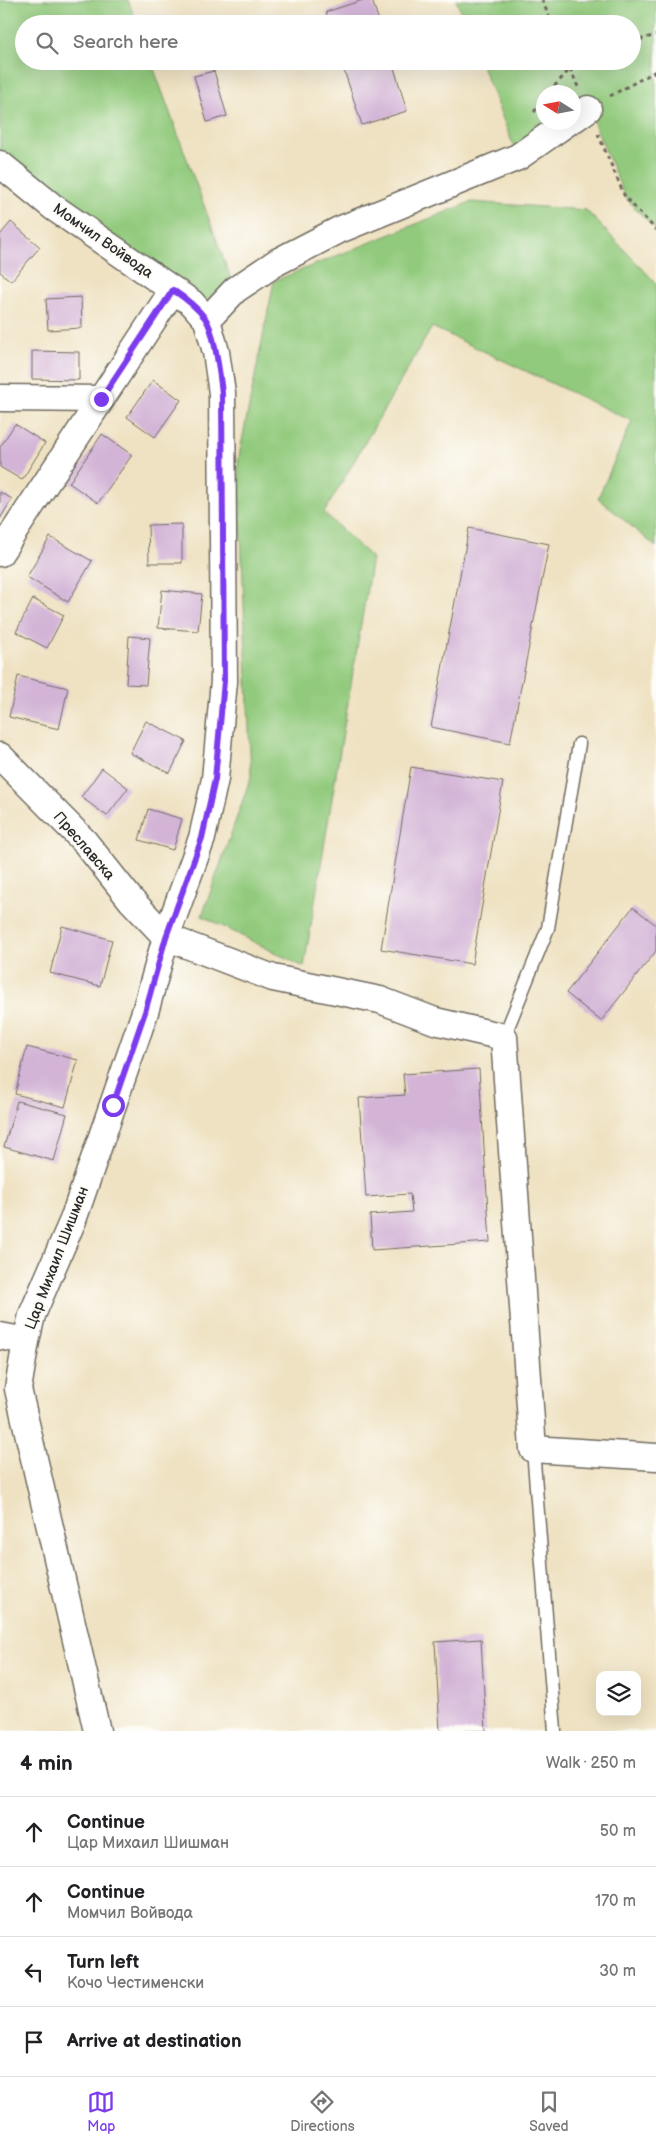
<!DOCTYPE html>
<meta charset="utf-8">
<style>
body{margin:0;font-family:"Balsamiq Sans",sans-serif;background:#f6f6f6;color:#202124}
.controls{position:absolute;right:15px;bottom:15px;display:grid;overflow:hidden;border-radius:10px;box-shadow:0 5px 20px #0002}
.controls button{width:45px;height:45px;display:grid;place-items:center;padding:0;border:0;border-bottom:1px solid #e0e0e0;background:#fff;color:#202124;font:25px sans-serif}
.compass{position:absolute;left:536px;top:85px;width:45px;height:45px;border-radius:50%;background:#fff;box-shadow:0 5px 20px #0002;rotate:281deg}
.stop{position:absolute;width:15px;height:15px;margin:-11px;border:4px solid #7c3aed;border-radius:50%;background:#fff}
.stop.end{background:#7c3aed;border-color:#fff;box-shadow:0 1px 5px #0008}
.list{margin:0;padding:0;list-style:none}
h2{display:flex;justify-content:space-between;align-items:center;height:65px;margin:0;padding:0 20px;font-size:21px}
h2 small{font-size:16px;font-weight:400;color:#757577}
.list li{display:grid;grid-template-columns:32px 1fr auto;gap:15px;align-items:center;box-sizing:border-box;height:70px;padding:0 20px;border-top:1px solid #e0e0e0}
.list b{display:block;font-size:19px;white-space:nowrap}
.list p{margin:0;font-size:16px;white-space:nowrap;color:#757577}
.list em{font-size:16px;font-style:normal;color:#757577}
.icon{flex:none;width:28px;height:28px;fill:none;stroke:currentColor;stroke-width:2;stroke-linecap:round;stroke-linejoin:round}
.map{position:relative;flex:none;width:656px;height:1731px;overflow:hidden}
.search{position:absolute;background:#fff;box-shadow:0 5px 20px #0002;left:15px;right:15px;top:15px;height:55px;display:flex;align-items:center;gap:12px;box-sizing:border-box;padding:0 18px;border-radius:28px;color:#757577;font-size:19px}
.sheet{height:345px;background:#fff}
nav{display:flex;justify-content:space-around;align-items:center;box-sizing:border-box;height:70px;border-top:1px solid #e0e0e0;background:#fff;font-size:14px;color:#757577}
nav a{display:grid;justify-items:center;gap:2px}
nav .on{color:#7c3aed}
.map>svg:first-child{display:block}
</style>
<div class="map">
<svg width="656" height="1731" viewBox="0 0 656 1731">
<rect width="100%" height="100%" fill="#fdfcf7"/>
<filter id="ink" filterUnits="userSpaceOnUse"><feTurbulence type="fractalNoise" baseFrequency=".02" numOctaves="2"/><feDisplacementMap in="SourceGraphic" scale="10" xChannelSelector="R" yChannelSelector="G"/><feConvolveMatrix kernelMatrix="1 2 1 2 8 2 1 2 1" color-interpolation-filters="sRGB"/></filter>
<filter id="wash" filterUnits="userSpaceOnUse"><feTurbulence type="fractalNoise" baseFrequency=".0096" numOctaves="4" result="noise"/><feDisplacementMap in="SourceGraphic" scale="20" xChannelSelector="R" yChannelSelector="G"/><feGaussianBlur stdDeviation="1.12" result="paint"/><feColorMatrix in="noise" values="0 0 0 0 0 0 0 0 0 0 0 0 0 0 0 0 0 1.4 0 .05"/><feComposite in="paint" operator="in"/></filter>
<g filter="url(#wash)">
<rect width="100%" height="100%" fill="#efe2c2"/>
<!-- green -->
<g fill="#92ca7d" stroke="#5e7a54">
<polygon points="0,0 128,0 137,24 24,24 24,61 151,61 235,290 207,320 0,164"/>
<polygon points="456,0 656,0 656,230 625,197 588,109 574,119 574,92 544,92 544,122 568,123 518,157 480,61 632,61 632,24 466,24"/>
<polygon points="471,202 586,210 656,283 656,547 598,498 632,421 432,327 324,513 372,558 304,967 202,916 251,777 238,461 274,281"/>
</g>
<g id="blocks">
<!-- building -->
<g fill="#d3b4d7">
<polygon points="363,0 372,0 380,24 330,24 326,12"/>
<polygon points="341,61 392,61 407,111 362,125"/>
<polygon points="214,71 227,116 207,122 194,76"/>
<polygon points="11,222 40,247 11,281 0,272 0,235"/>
<polygon points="81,297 82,328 48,330 46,299"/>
<polygon points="32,351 79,352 79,380 32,379"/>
<polygon points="153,380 181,400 155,437 127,417"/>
<polygon points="15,424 45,443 22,480 0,467 0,447"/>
<polygon points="102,434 132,455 98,503 69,483"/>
<polygon points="0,492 12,499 0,519"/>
<polygon points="182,524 182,563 149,563 148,525"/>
<polygon points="469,528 549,544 510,743 431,727"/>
<polygon points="50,537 92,561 68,602 27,577"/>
<polygon points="162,590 202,594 198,631 158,628"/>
<polygon points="33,599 64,615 47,648 16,632"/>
<polygon points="129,636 150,638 146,685 126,684"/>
<polygon points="18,676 68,688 59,729 9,717"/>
<polygon points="146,721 186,741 170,773 130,753"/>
<polygon points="411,767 503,782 472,964 381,949"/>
<polygon points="102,768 128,788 107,816 81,797"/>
<polygon points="148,809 182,819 173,850 139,840"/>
<polygon points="633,907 656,925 656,951 601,1021 566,993"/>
<polygon points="62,926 112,940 100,986 50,973"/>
<polygon points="27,1047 78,1060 65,1107 15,1094"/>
<polygon points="479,1069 490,1242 372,1250 370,1215 412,1212 410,1194 366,1197 359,1098 405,1095 403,1074"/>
<polygon points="17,1101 67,1114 54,1161 4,1147"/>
<polygon points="481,1639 486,1731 440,1731 435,1642"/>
</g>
</g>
</g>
<g filter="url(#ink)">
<use href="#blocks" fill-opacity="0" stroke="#706b60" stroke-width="1"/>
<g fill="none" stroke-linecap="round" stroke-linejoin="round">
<defs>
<g id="lane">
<polyline points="504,1037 548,928 579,744"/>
<polyline points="533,1449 555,1731"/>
</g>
<g id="street">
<polyline points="574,119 588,109"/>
<polyline points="0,164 53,207 192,303 207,320 216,352 222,393 224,681 215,779 202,838 166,937 145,1012 73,1220 32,1315 26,1341 18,1389 97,1731"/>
<polyline points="207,320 235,290 277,262 339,230 518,157 568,122"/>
<polyline points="0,398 101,399"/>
<polyline points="0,553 173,290"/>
<polyline points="0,756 85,842 131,900 166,937 273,978 380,1000 435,1021 504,1037 533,1449 656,1457"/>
<polyline points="0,1336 26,1341"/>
</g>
</defs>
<!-- lane casing -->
<use href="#lane" stroke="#706b60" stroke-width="15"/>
<!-- street casing -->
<use href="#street" stroke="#706b60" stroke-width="29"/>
<!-- path -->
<g stroke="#706b60" stroke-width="3" stroke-dasharray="4 4" stroke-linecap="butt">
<polyline points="542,0 552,24"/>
<polyline points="632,42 656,35"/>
<polyline points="567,61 578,87"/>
<polyline points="549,92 570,69 586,61"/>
<polyline points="610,96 656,71"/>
<polyline points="534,112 544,99"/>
<polyline points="598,134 625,197 656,230"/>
</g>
<!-- lane -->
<use href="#lane" stroke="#fff" stroke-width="12"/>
<!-- street -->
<use href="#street" stroke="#fff" stroke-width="26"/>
</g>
</g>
<g fill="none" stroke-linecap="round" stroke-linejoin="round" filter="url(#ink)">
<!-- route -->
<path stroke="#7c3aed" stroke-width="6" d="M101,399l72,-109c12,8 23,16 32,28 10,13 15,58 17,75l2,288 -9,98 -13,59 -36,99 -21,75 -32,93"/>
</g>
<g text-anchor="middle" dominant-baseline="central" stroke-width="4" stroke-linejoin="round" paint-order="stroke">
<!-- street labels -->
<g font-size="15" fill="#2b2b2b" stroke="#fdfcf7">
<text transform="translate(103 241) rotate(35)">Момчил Войвода</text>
<text transform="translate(84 846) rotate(49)">Преславска</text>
<text transform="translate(57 1258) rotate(-69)">Цар Михаил Шишман</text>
</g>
</g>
</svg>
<div class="controls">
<button><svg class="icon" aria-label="layers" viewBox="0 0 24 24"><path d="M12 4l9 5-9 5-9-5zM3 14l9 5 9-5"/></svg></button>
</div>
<svg class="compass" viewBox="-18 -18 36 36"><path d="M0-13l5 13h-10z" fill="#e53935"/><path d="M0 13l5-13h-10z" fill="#757577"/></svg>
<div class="stop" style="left:113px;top:1105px"></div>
<div class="stop end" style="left:101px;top:399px"></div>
<div class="search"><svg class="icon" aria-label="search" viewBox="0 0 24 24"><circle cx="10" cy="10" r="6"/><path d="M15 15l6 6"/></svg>Search here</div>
</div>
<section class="sheet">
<h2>4 min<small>Walk · 250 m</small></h2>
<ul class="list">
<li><svg class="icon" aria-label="ahead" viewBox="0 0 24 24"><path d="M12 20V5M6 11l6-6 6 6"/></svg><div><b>Continue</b><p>Цар Михаил Шишман</p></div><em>50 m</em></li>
<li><svg class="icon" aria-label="ahead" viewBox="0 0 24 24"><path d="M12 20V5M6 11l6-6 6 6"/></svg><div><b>Continue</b><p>Момчил Войвода</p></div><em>170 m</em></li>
<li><svg class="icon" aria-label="left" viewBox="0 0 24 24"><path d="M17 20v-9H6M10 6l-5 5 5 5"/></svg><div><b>Turn left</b><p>Кочо Честименски</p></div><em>30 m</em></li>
<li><svg class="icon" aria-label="arrive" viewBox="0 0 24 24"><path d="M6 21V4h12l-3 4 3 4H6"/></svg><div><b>Arrive at destination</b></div></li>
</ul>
</section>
<nav>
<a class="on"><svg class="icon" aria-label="map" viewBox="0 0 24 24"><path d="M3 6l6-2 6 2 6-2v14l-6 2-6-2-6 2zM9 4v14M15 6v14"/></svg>Map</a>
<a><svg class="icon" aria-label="directions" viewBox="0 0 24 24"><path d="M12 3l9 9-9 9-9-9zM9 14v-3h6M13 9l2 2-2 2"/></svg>Directions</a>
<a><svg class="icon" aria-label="saved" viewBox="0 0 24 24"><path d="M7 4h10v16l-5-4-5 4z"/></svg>Saved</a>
</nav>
